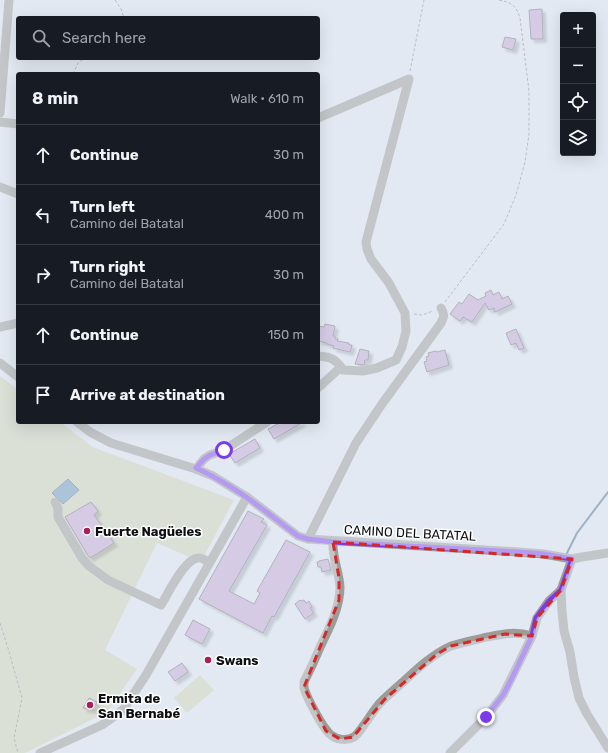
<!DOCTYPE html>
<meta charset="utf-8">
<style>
body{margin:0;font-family:Rubik,sans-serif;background:#242831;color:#f1f3f6}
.controls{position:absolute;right:12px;top:12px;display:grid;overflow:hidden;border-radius:4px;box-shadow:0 4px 16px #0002}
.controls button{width:36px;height:36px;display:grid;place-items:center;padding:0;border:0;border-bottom:1px solid #363941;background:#171b24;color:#f1f3f6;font:20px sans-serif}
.stop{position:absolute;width:12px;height:12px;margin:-9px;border:3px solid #7c3aed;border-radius:50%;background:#fff}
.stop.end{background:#7c3aed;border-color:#fff;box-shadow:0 1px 4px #0008}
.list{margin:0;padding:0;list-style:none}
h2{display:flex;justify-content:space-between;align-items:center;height:52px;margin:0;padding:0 16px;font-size:17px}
h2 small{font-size:13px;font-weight:400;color:#9ea1a6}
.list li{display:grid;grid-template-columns:26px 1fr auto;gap:12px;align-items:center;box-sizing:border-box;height:60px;padding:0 16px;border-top:1px solid #363941}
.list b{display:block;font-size:15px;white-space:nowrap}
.list p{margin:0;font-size:13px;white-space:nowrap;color:#9ea1a6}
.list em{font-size:13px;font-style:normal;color:#9ea1a6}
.icon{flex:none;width:22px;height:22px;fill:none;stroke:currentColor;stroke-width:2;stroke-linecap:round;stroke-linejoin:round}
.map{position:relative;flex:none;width:608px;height:753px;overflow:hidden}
.search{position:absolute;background:#171b24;box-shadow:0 4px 16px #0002;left:16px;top:16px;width:304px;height:44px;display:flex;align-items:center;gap:10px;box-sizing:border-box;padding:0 14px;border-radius:4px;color:#9ea1a6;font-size:15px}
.panel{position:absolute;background:#171b24;box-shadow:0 4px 16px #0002;left:16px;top:72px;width:304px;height:352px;border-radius:4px}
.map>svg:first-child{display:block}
</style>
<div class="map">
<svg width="608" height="753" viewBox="0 0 608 753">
<defs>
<filter id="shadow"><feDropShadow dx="3.5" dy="3.5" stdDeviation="1" flood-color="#0004"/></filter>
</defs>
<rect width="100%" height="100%" fill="#e2e9f2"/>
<!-- green -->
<g fill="#d2d5b3">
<polygon points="0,376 18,390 18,422 60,422 93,447 234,500 201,562 157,543 105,650 137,669 107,712 25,753 0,753"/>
<polygon points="200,675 214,690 187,713 174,698"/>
</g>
<!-- water -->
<polygon fill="#6898bb" stroke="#4d6f88" points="68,479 79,490 63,504 52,493"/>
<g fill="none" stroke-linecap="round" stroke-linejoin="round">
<!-- stream -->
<polyline stroke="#4d6f88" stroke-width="2" points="566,555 577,533 608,492"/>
</g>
<!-- building -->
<g fill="#c8a7d6" stroke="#756f78" filter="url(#shadow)">
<polygon points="542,9 543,39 531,39 529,10"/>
<polygon points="505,37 516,39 513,50 502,47"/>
<polygon points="491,290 493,295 499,292 502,299 508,296 512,304 495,312 494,308 489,310 485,303 472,322 463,317 460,321 450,314 459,302 462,304 469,294 478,300 486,296 485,293"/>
<polygon points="325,324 335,326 333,336 335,336 335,339 338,339 337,341 349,343 349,345 352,345 350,352 333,348 334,346 327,344 327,343 318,341 318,326 324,327"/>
<polygon points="516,329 524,348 519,350 516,343 511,345 506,333"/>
<polygon points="360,349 369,351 368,360 365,360 364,365 355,364"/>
<polygon points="445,350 449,365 427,372 424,362 427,361 426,357 429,356 428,353 436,351 437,352"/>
<polygon points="281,422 303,422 274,439 268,429"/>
<polygon points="255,439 260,448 235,463 229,454"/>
<polygon points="91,502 98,511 94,515 114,543 90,558 87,554 65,517"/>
<polygon points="248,511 264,519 261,522 267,525 229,591 254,604 260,593 257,591 286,540 310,552 274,617 272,616 263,633 199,599"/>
<polygon points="328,559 331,570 322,572 321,567 318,567 317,562 319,562 319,561"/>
<polygon points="300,600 301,601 304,600 306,603 309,601 312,607 310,608 314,613 305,619 295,604"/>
<polygon points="193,620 210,629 202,644 185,635"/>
<polygon points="182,663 188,672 175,681 168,672"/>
<polygon points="89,698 97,702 92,710 83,708"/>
</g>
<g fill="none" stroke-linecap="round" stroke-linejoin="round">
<!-- path -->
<g stroke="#868b91" stroke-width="1" stroke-dasharray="3 2" stroke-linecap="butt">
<polyline points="115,0 121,9 124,18"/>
<polyline points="410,71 424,0"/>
<polyline points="73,74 78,63 85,58"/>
<path d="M445,302l59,-78 12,-29 9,-33 4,-28v-43l-9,-73c-4,-13 -9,-16 -22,-18"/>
<polyline points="414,314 422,315 433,311"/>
<polyline points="0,623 8,648 22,698 14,738 18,753"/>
</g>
<!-- minor -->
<g stroke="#9d9c97" stroke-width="9">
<polyline points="0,113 9,0"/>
<path d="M318,118l91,-39 -43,163 1,7 4,10 18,24 16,30 1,18 -4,16 -6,13 -19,8 -14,3 -20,-1c-8,-11 -11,-13 -25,-14"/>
<polyline points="0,122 18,124"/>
<polyline points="0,187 18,194"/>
<polyline points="0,327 18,323"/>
<polyline points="0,363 18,377"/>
<polyline points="318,388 341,367"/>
<polyline points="77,422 90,432 111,443 196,469 213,476 247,497 298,536 308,539 519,552 544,554 572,559 582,557 608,553"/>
<polyline points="196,469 204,459 210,455 224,450 267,422"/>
<path d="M55,502l3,6v9l24,41 7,8 19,14 53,25c7,-11 23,-46 37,-47 4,-1 8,3 11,4"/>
<path d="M308,539l48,-96 26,-39 59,-81c3,-6 4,-9 0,-15"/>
<path d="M333,542c-1,15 6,29 7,45 0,20 -10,40 -19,58 -5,12 -11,25 -17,37 0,1 0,4 0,6 3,10 19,41 27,47 6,5 16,6 23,2 4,-3 7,-8 10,-12 5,-7 10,-15 16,-22 7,-7 15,-14 23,-21 14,-13 30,-28 48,-36 12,-4 24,-6 36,-9 16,-3 28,-6 45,-1"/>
<polyline points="572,559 561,590 562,611 564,631 570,652 574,677 579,698 587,714 608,748"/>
<polyline points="40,753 102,725 123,710 146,675 247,497"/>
<polyline points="450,753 486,717 503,695 532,636 537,618 549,601 561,590"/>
</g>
</g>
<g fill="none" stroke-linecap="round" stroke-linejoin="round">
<!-- route -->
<path stroke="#7c3aed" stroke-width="5" d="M224,450l-14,5 -6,4 -8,9c38,17 69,43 102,68l10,3 25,3 186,10 25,2 28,5 -11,31 -12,11 -13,17 -4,18 -21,44 -8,15 -17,22"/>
</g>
<!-- marked area -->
<path d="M0 0H608V753H0ZM333,542l239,17 -11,31 -24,28 -5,18 -27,-2 -54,12 -14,8 -52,45 -32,38 -13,2 -14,-8 -22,-44 35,-87v-22z" fill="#e2e9f2" fill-opacity=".55" fill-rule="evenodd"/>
<path fill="none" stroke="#d62828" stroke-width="3" stroke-dasharray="8 5" stroke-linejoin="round" d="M333,542l239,17 -11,31 -24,28 -5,18 -27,-2 -54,12 -14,8 -52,45 -32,38 -13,2 -14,-8 -22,-44 35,-87v-22z"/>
<!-- markers -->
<g fill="#ad1e57" stroke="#fff" stroke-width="1.5">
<circle cx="87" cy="531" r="4"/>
<circle cx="208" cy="660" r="4"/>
<circle cx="90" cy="705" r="4"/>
</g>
<g text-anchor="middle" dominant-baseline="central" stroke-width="3" stroke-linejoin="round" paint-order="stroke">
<!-- poi labels -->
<g font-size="13" font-weight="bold" fill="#0d0f12" stroke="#fff" text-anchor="start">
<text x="95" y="531">Fuerte Nagüeles</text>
<text x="216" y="660">Swans</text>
<text x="98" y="698">Ermita de<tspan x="98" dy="15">San Bernabé</tspan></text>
</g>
<!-- street labels -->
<g font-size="13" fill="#0d0f12" stroke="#fff">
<text transform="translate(410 533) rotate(3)">CAMINO DEL BATATAL</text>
</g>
</g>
</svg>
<div class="controls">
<button>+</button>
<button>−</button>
<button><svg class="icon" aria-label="locate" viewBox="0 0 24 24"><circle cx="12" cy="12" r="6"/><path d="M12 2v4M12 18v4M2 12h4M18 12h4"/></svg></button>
<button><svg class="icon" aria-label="layers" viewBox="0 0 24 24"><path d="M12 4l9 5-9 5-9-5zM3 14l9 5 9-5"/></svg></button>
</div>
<div class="stop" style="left:224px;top:450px"></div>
<div class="stop end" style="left:486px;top:717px"></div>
<div class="search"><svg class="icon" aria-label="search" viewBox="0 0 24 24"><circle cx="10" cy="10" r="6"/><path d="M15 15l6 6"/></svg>Search here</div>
<section class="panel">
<h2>8 min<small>Walk · 610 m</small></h2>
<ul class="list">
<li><svg class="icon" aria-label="ahead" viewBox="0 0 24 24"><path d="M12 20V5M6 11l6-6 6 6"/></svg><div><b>Continue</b></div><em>30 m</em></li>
<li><svg class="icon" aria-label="left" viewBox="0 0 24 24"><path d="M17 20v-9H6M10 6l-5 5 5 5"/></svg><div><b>Turn left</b><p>Camino del Batatal</p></div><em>400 m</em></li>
<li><svg class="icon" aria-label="right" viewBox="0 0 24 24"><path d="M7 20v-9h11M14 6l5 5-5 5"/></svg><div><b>Turn right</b><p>Camino del Batatal</p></div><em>30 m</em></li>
<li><svg class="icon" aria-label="ahead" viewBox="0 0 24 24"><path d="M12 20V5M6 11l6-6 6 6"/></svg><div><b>Continue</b></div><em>150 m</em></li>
<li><svg class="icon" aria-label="arrive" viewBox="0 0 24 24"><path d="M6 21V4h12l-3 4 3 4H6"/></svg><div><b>Arrive at destination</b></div></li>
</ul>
</section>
</div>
